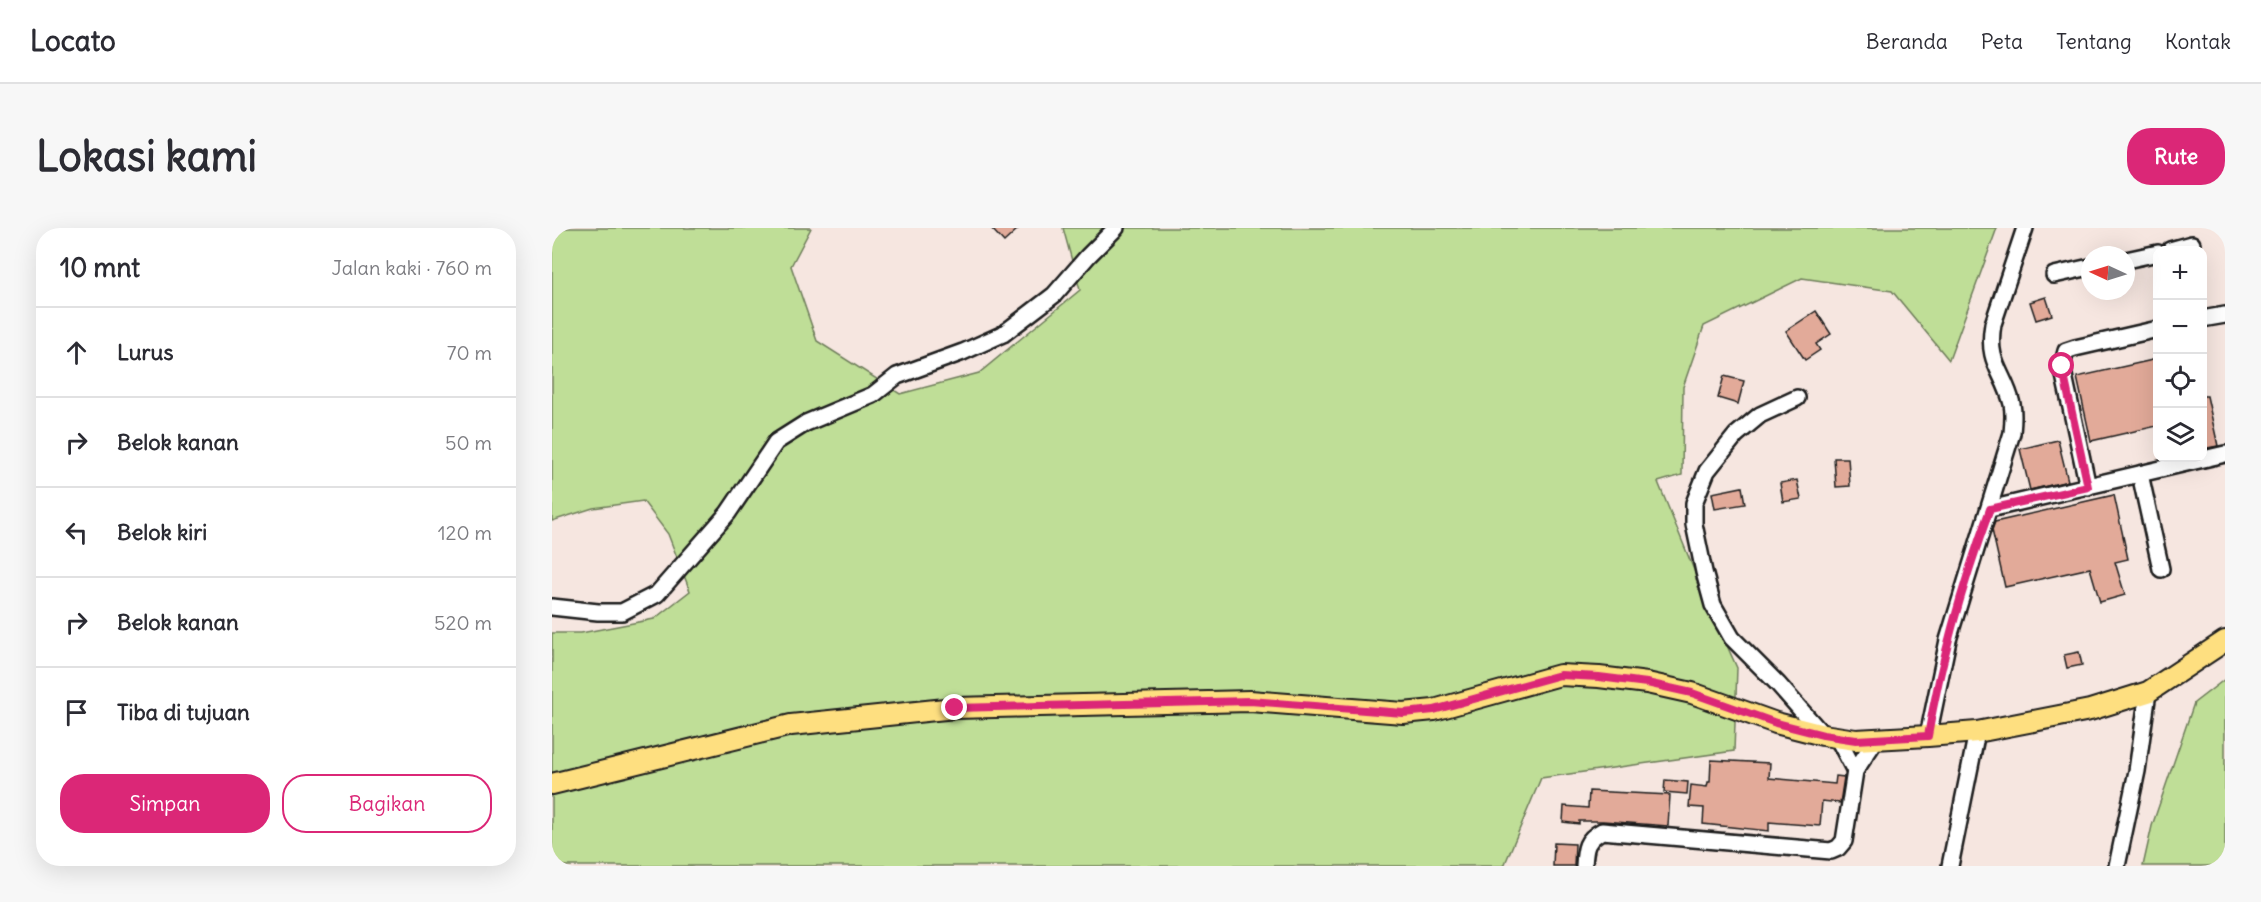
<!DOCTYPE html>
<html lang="id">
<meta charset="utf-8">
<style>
body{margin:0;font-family:Delius,sans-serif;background:#f7f7f7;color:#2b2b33}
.controls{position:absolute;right:18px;top:18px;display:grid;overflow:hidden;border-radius:12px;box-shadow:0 6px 24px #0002}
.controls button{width:54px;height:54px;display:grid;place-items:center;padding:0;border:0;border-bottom:2px solid #e1e1e2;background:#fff;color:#2b2b33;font:30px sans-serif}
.compass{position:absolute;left:1529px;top:18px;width:54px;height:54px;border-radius:50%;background:#fff;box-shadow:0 6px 24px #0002;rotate:274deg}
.stop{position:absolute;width:18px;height:18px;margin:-14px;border:4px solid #db2777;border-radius:50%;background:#fff}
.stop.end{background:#db2777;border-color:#fff;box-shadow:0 2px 6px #0008}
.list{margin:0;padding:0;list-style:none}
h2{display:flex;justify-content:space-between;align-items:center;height:78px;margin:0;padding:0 24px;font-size:26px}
h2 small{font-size:20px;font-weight:400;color:#7c7c81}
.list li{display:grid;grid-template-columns:39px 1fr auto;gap:18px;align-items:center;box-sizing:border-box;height:90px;padding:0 24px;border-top:2px solid #e1e1e2}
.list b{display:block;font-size:22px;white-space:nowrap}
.list em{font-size:20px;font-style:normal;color:#7c7c81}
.actions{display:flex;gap:12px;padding:18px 24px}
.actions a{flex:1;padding:14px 0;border:2px solid #db2777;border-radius:24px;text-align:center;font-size:21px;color:#db2777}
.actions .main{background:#db2777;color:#fff}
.icon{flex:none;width:33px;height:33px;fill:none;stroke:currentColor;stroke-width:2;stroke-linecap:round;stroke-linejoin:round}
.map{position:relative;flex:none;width:1673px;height:638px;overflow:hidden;border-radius:24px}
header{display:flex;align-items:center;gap:36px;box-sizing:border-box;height:84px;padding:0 30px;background:#fff;border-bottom:2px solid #e1e1e2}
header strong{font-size:28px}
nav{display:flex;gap:33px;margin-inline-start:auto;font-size:21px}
.intro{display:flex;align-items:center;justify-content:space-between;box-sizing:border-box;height:144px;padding:0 36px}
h1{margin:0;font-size:42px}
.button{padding:15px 27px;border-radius:24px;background:#db2777;color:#fff;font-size:21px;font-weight:700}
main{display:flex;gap:36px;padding:0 36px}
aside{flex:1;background:#fff;border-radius:24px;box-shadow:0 6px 24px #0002}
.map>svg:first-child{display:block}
</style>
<header>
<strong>Locato</strong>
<nav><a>Beranda</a><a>Peta</a><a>Tentang</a><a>Kontak</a></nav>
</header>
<div class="intro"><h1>Lokasi kami</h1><a class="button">Rute</a></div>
<main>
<aside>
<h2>10 mnt<small>Jalan kaki · 760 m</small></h2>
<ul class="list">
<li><svg class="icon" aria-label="ahead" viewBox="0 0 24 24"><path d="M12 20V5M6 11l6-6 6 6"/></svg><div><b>Lurus</b></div><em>70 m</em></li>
<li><svg class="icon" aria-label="right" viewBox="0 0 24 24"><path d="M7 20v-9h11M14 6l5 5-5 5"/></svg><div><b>Belok kanan</b></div><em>50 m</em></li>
<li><svg class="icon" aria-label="left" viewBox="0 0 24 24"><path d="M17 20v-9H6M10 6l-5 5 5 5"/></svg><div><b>Belok kiri</b></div><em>120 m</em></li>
<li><svg class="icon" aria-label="right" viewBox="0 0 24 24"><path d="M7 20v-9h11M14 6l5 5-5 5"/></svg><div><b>Belok kanan</b></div><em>520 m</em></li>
<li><svg class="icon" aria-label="arrive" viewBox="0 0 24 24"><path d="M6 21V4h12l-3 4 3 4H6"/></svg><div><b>Tiba di tujuan</b></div></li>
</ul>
<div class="actions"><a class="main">Simpan</a><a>Bagikan</a></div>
</aside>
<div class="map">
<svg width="1673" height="638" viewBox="0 0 1673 638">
<rect width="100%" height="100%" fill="#f6e6e0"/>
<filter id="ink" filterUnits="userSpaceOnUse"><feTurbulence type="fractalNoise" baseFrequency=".0167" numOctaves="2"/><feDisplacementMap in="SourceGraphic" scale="12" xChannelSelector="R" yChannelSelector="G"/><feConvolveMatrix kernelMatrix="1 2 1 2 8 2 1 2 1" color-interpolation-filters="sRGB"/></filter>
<g filter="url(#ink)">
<!-- green -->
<g fill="#bfde97" stroke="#6e7d5a" stroke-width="1.5">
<polygon points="0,0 259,0 239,38 265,113 348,166 427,145 528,62 511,0 1445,0 1397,132 1340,63 1250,50 1152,98 1131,159 1130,247 1106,254 1151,364 1185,440 1182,523 989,550 952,638 0,638 0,405 29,405 102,391 138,363 116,306 91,273 41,280 0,293"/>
<polygon points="1673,451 1673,638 1591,638 1600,598 1642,475"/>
</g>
<!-- building -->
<g fill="#e2aa99" stroke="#1c1c1c" stroke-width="1.5">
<polygon points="439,0 467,0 452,14"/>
<polygon points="1494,69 1500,87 1484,92 1478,74"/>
<polygon points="1264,83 1279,106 1264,116 1268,122 1253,132 1234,103"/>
<polygon points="1605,131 1605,198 1539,213 1525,149"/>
<polygon points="1172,148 1192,153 1186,176 1166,170"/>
<polygon points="1650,168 1655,168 1666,218 1650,221"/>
<polygon points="1506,212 1516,253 1478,262 1468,221"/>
<polygon points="1282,230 1296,230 1298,258 1284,259"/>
<polygon points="1245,252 1249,271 1231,274 1228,255"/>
<polygon points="1190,259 1193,276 1163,281 1160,265"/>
<polygon points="1562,267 1576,331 1563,334 1573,367 1548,374 1538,340 1453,359 1440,302 1443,294"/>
<polygon points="1527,424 1530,437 1515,440 1512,427"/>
<polygon points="1159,532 1218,535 1217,550 1283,556 1284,548 1292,549 1288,575 1270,573 1268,598 1217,594 1217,603 1151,596 1152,580 1137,579 1139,557 1155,559 1156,554 1158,554"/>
<polygon points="1113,552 1136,554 1135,566 1112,564"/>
<polygon points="1037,563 1118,567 1116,598 1051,593 1027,593 1027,596 1011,594 1012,578 1036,580"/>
<polygon points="1002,615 1023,616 1022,638 1001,638"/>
</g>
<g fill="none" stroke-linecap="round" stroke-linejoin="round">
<defs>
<g id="minor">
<polyline points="1618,22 1640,16"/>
<polyline points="1574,32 1606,25"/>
<polyline points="1502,47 1538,39"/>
<polyline points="1650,91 1673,87"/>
<polyline points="1245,170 1208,187 1184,207 1155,243 1142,275 1142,296 1152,344 1161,377 1180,410 1226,456 1271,507"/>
<polyline points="1588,246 1609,341"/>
<polyline points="1536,259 1510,138 1514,123 1523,120 1606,101"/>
<polyline points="1438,281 1673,226"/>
<polyline points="0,379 46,384 70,384 105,366 176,285 224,214 254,195 321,167 345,148 411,124 451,106 502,67 536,28 564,0"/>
<path d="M1376,508l20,-96 64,-207c1,-10 2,-19 0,-29 -8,-33 -26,-40 -19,-80l32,-96"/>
<polyline points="1285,509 1303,543"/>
<path d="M1032,638c1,-17 1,-26 18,-35l229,20 7,-3 6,-7 11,-70 22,-33"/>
<polyline points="1398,638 1425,504"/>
<polyline points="1565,638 1585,543 1596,464"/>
</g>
<polyline id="major" points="0,556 239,497 403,480 698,473 851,485 882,482 1008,447 1047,449 1095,455 1140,465 1224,495 1271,507 1304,512 1376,508 1425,504 1538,482 1596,464 1673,413"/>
</defs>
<!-- minor casing -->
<use href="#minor" stroke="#1c1c1c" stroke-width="20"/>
<!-- major casing -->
<use href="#major" stroke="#1c1c1c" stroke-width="24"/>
<!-- minor -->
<use href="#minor" stroke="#fff" stroke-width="15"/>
<!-- major -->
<use href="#major" stroke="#fedf80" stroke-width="20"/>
</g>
</g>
<g fill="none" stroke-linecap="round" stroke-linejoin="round" filter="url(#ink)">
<!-- route -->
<path stroke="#db2777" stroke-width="8" d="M403,480l295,-7 153,12 31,-3 126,-35 39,2 48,6 45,10 84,30 47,12 33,5 72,-4c13,-77 35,-153 62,-227l98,-22 -26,-121"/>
</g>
</svg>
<div class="controls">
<button>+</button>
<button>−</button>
<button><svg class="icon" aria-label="locate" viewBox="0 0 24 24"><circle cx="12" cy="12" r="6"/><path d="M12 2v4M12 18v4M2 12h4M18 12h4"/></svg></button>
<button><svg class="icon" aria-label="layers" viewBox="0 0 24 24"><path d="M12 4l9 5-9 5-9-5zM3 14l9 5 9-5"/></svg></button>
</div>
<svg class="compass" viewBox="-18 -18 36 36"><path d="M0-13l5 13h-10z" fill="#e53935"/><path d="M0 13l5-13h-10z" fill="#7c7c81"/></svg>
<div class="stop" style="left:1510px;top:138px"></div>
<div class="stop end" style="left:403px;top:480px"></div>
</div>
</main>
